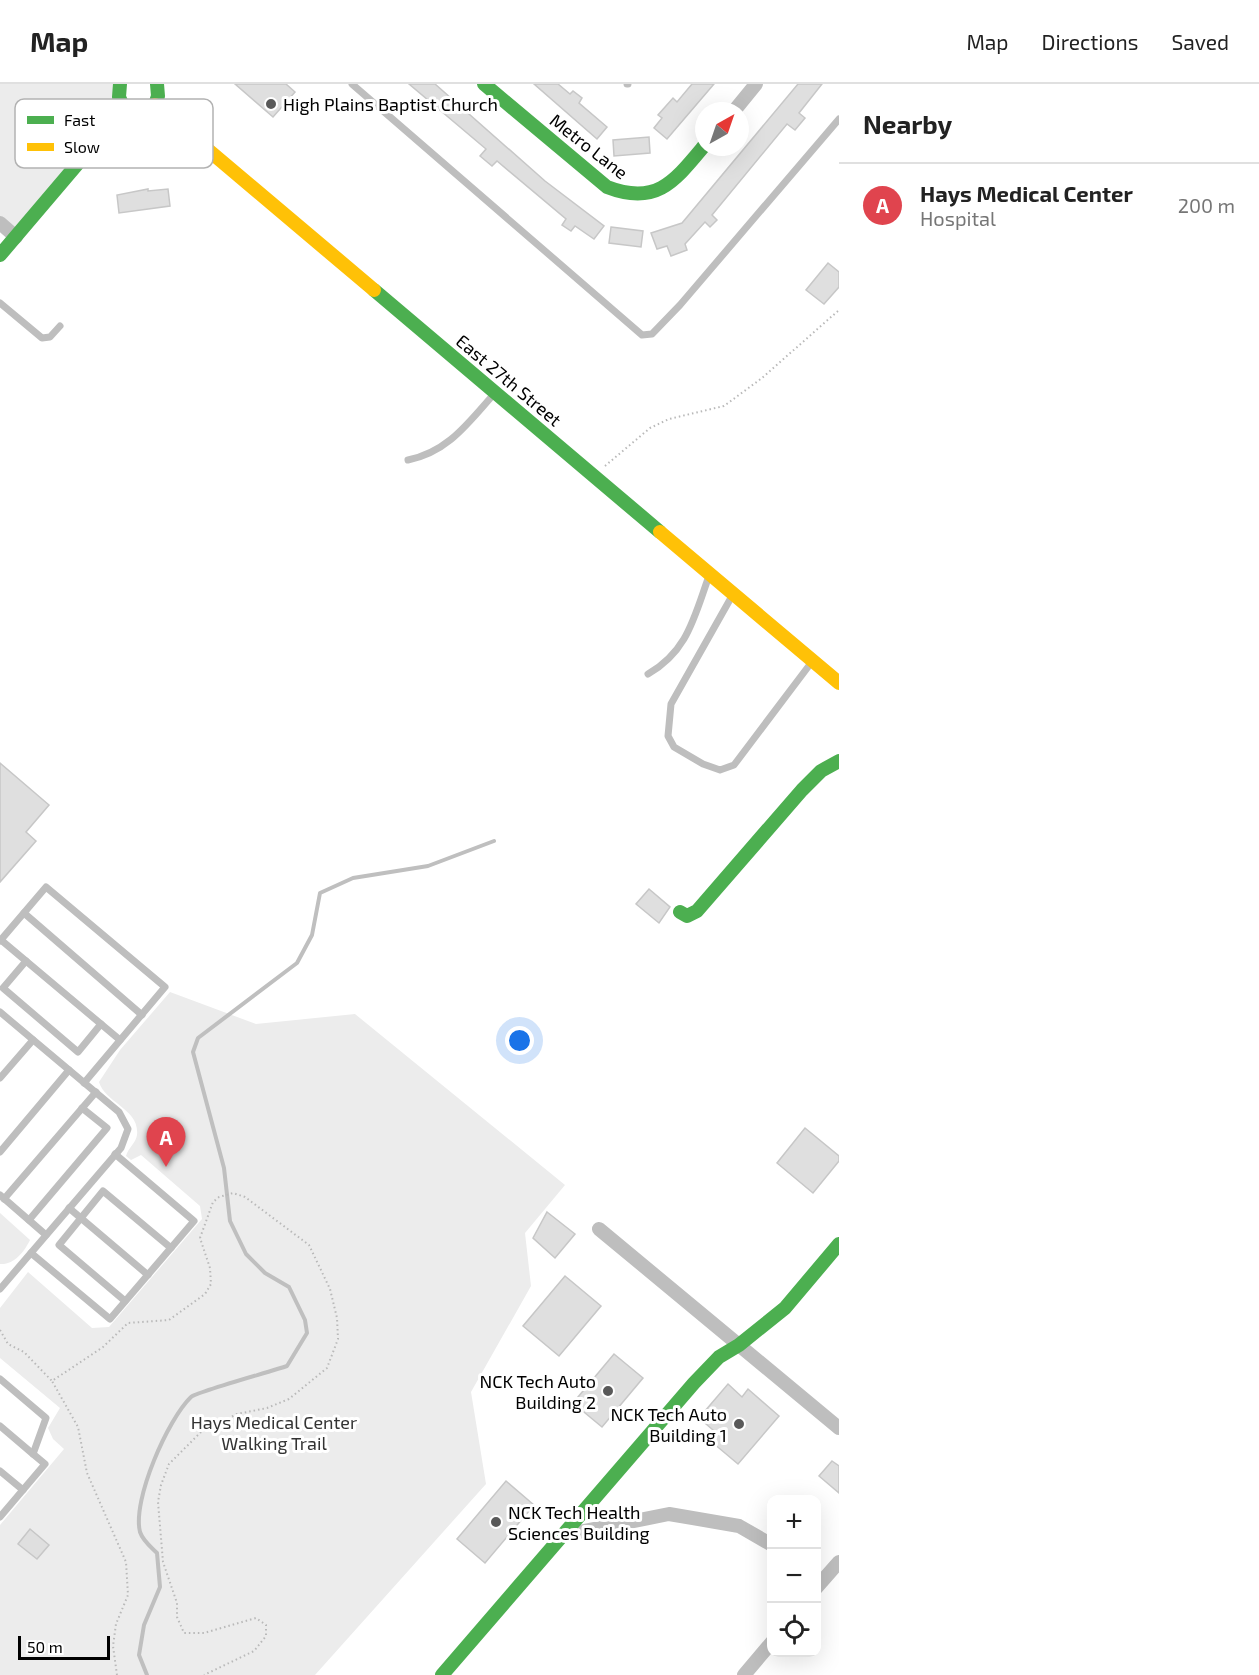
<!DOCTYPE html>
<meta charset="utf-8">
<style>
body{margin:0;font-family:"Exo 2",sans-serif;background:#f6f6f6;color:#222}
.controls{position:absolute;right:18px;bottom:18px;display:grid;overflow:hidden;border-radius:12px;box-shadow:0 6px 24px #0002}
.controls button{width:54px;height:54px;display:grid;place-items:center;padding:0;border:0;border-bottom:2px solid #e0e0e0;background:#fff;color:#222;font:30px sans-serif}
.compass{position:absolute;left:695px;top:18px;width:54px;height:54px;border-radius:50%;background:#fff;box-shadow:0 6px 24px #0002;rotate:40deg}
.scale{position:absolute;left:18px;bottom:15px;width:92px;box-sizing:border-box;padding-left:6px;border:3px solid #000;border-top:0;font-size:16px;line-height:21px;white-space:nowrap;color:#000;-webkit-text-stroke:4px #fff;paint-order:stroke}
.you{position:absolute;left:520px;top:957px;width:21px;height:21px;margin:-15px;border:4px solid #fff;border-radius:50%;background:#1a73e8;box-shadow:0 0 0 9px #1a73e833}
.badge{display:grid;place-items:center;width:39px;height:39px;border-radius:50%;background:#111827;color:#fff;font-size:20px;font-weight:700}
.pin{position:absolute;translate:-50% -50px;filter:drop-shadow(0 2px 3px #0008)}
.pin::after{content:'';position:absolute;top:32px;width:21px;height:18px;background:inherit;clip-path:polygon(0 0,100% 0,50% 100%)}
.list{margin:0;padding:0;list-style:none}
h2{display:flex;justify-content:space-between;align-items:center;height:78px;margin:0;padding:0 24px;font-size:26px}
h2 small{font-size:20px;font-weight:400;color:#767676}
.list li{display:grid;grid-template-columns:39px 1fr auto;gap:18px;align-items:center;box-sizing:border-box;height:84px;padding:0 24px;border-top:2px solid #e0e0e0}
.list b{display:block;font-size:22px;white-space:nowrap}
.list p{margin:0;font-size:20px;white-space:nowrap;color:#767676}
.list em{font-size:20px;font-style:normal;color:#767676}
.icon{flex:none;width:33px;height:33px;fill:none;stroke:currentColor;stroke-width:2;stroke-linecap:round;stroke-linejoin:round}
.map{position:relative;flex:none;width:839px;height:1591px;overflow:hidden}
header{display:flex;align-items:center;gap:36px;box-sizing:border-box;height:84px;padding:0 30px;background:#fff;border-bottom:2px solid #e0e0e0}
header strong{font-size:28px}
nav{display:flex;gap:33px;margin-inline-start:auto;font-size:21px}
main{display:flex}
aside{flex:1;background:#fff}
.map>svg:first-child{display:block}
</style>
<header>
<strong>Map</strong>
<nav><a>Map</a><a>Directions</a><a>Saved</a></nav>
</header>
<main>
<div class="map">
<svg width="839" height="1591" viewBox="0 0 839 1591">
<rect width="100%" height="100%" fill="#fff"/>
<!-- green -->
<g fill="#ececec">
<polygon points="0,0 120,0 121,19 16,152 0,139"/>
<path d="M170,908l86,32 99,-10 210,171 -40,48 6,53 -60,106 15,92 -171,191h-315v-150l64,-76 -11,-10 -5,-11 12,-20 -60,-50v-50l28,-36 64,56 17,-1 93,-108 -2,-13 -59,-51 -10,5 -5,-4c2,-8 10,-13 11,-21 3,-26 -32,-32 -38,-53l21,-32z"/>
<path d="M0,1129l30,27c-6,12 -16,25 -30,24z"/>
</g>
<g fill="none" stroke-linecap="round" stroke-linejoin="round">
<!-- stream -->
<path stroke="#bfbfbf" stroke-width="4" d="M147,1591l-8,-20 5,-30 16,-38 -3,-34c-6,-6 -14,-12 -17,-21 -8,-32 28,-113 51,-135 5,-5 82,-26 96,-31l20,-33 -2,-13 -16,-33 -24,-14 -19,-19 -16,-33 -6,-53 -31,-116 5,-14 99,-75 15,-28 8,-42 33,-15 75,-12 66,-25"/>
</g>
<!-- building -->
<g fill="#dfdfdf" stroke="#c7c7c7" stroke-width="1.5">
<polygon points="235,0 286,0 295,8 273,33"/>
<polygon points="409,0 435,0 545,97 604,142 594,155 575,142 571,147 562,141 566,135 497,77 492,82 480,72 486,65"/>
<polygon points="534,0 558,0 570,10 573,7 582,14 579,19 607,43 597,55"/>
<polygon points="692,0 714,0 667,55 654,44 662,34 658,31 673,14 677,18"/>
<polygon points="798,0 822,0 799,29 805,34 795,46 787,40 712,131 717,136 710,143 705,138 685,160 687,166 671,172 667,162 657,165 651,149 682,139"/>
<polygon points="649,53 650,69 614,72 613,56"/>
<polygon points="148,105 148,107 168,105 170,122 119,129 117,111"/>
<polygon points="611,143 643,147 641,163 609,159"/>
<polygon points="828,179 839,188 839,203 824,220 806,206"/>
<polygon points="0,679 49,721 26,748 36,757 0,798"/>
<polygon points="649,805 670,823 659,839 636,820"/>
<polygon points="805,1044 839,1072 839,1077 813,1109 777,1079"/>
<polygon points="547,1128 575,1150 555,1174 533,1154"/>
<polygon points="565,1192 601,1222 559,1272 523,1242"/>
<polygon points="614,1270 643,1294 602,1343 573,1319"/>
<polygon points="728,1300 742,1313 748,1305 779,1332 738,1380 707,1354 713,1346 699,1334"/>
<polygon points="832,1377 839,1382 839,1409 819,1392"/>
<polygon points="506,1397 534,1421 485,1479 457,1455"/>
<polygon points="30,1445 49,1461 37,1475 18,1460"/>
</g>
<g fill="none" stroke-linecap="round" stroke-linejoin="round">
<!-- path -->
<g stroke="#b9b9b9" stroke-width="2" stroke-dasharray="1.5 3" stroke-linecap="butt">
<polyline points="605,382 650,344 669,335 724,322 762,294 839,226"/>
<polyline points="0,1246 8,1260 24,1268 52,1297"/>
<polyline points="117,1591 113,1562 116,1540 128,1511 126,1478 87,1389 78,1343 52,1297 103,1263 128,1239 169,1236 205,1210 211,1200 210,1184 200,1154 213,1118 219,1113 233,1109 245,1113 309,1161 330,1205 337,1234 338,1255 327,1284 289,1315 267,1324 237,1330 201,1348 169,1380 161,1401 158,1418 163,1478 177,1519 177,1533 184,1549 204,1549 256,1534 266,1541 266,1552 254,1567 204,1591"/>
</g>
<!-- lane -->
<g stroke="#bebebe" stroke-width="7">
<polyline points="352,0 642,251 652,250 680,221 839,35"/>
<polyline points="627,0 628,0"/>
<polyline points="0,219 42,254 50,253 60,242"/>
<path d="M408,376c40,-8 60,-37 86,-66"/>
<polyline points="732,512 671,620 668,652 674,663 703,680 720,686 734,681 811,579"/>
<path d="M648,590c40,-23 46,-57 61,-98"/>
<polyline points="24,829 142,931"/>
<polyline points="1,856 120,956"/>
<polyline points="0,857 46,803 165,903 84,999"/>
<polyline points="26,877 3,904 78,968 101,940"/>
<polyline points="0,928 119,1028 128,1045 121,1064 0,1205"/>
<polyline points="0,994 33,956"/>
<polyline points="0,1068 69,986"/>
<polyline points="0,1111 46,1151"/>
<polyline points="4,1115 96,1008"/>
<polyline points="69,1124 148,1191"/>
<polyline points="29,1136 107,1044 82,1024"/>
<polyline points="31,1169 110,1235 194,1137 115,1070"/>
<polyline points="125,1217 59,1161 103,1107 171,1164"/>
<polyline points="0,1295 46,1334 33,1370 45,1380 0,1433"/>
<polyline points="0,1342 33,1370"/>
<polyline points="0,1387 23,1406"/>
</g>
<!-- street -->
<g stroke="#bebebe" stroke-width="14">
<polyline points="734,27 756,0"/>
<polyline points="0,139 16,153"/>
<polyline points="599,1145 839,1344"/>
<polyline points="564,1451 669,1430 739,1442 772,1461"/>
<polyline points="816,1504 839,1478"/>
<polyline points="744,1591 772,1558"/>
</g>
<!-- fast -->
<g stroke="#4caf50" stroke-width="14">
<polyline points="120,0 119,13 123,22 139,28 155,21 158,12 157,0"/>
<path d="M484,0l123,103c49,19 67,-5 97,-41"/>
<polyline points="0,171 125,24"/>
<polyline points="374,206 660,448"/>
<polyline points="680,828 687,832 697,827 802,706 821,687 839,677"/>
<polyline points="442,1591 694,1299 719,1273 739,1261 785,1224 839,1160"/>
</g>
<!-- slow -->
<g stroke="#ffc107" stroke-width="14">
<polyline points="155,21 374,206"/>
<polyline points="660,448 839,599"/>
</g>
</g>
<!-- markers -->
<g fill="#595959" stroke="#fff" stroke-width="2">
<circle cx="271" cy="20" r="6"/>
<circle cx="608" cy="1307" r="6"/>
<circle cx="739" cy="1340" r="6"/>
<circle cx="496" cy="1438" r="6"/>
</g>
<g text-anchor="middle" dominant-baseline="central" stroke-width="6" stroke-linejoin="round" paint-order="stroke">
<!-- poi labels -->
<g font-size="18" fill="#000" stroke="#fff" text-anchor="start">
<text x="283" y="20">High Plains Baptist Church</text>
<text x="596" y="1297" text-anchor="end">NCK Tech Auto<tspan x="596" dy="21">Building 2</tspan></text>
<text x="727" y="1330" text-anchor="end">NCK Tech Auto<tspan x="727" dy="21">Building 1</tspan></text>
<text x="508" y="1428">NCK Tech Health<tspan x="508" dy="21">Sciences Building</tspan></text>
</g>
<!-- street labels -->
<g font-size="18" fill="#000" stroke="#fff">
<text transform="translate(589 62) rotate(38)">Metro Lane</text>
<text transform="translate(509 296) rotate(40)">East 27th Street</text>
</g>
<!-- park labels -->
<g font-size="18" fill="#333" stroke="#fff">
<text x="274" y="1338">Hays Medical Center<tspan x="274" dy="21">Walking Trail</tspan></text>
</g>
</g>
<!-- legend -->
<rect x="15" y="15" width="198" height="69" rx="9" fill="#fff" stroke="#b2b2b2" stroke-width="1.5"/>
<rect x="27" y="32" width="27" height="8" fill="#4caf50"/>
<rect x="27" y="59" width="27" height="8" fill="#ffc107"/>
<g font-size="16" fill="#000">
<text x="64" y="42">Fast</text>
<text x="64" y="69">Slow</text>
</g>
</svg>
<div class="controls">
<button>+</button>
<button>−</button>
<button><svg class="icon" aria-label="locate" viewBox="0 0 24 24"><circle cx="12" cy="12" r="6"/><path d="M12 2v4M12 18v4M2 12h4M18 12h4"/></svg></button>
</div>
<svg class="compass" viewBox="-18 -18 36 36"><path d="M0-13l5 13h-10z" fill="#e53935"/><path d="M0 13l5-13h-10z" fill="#767676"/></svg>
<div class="scale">50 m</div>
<div class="you"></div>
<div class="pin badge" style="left:166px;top:1083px;background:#e0444e">A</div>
</div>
<aside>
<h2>Nearby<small></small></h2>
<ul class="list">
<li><span class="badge" style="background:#e0444e">A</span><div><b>Hays Medical Center</b><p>Hospital</p></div><em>200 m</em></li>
</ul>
</aside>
</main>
